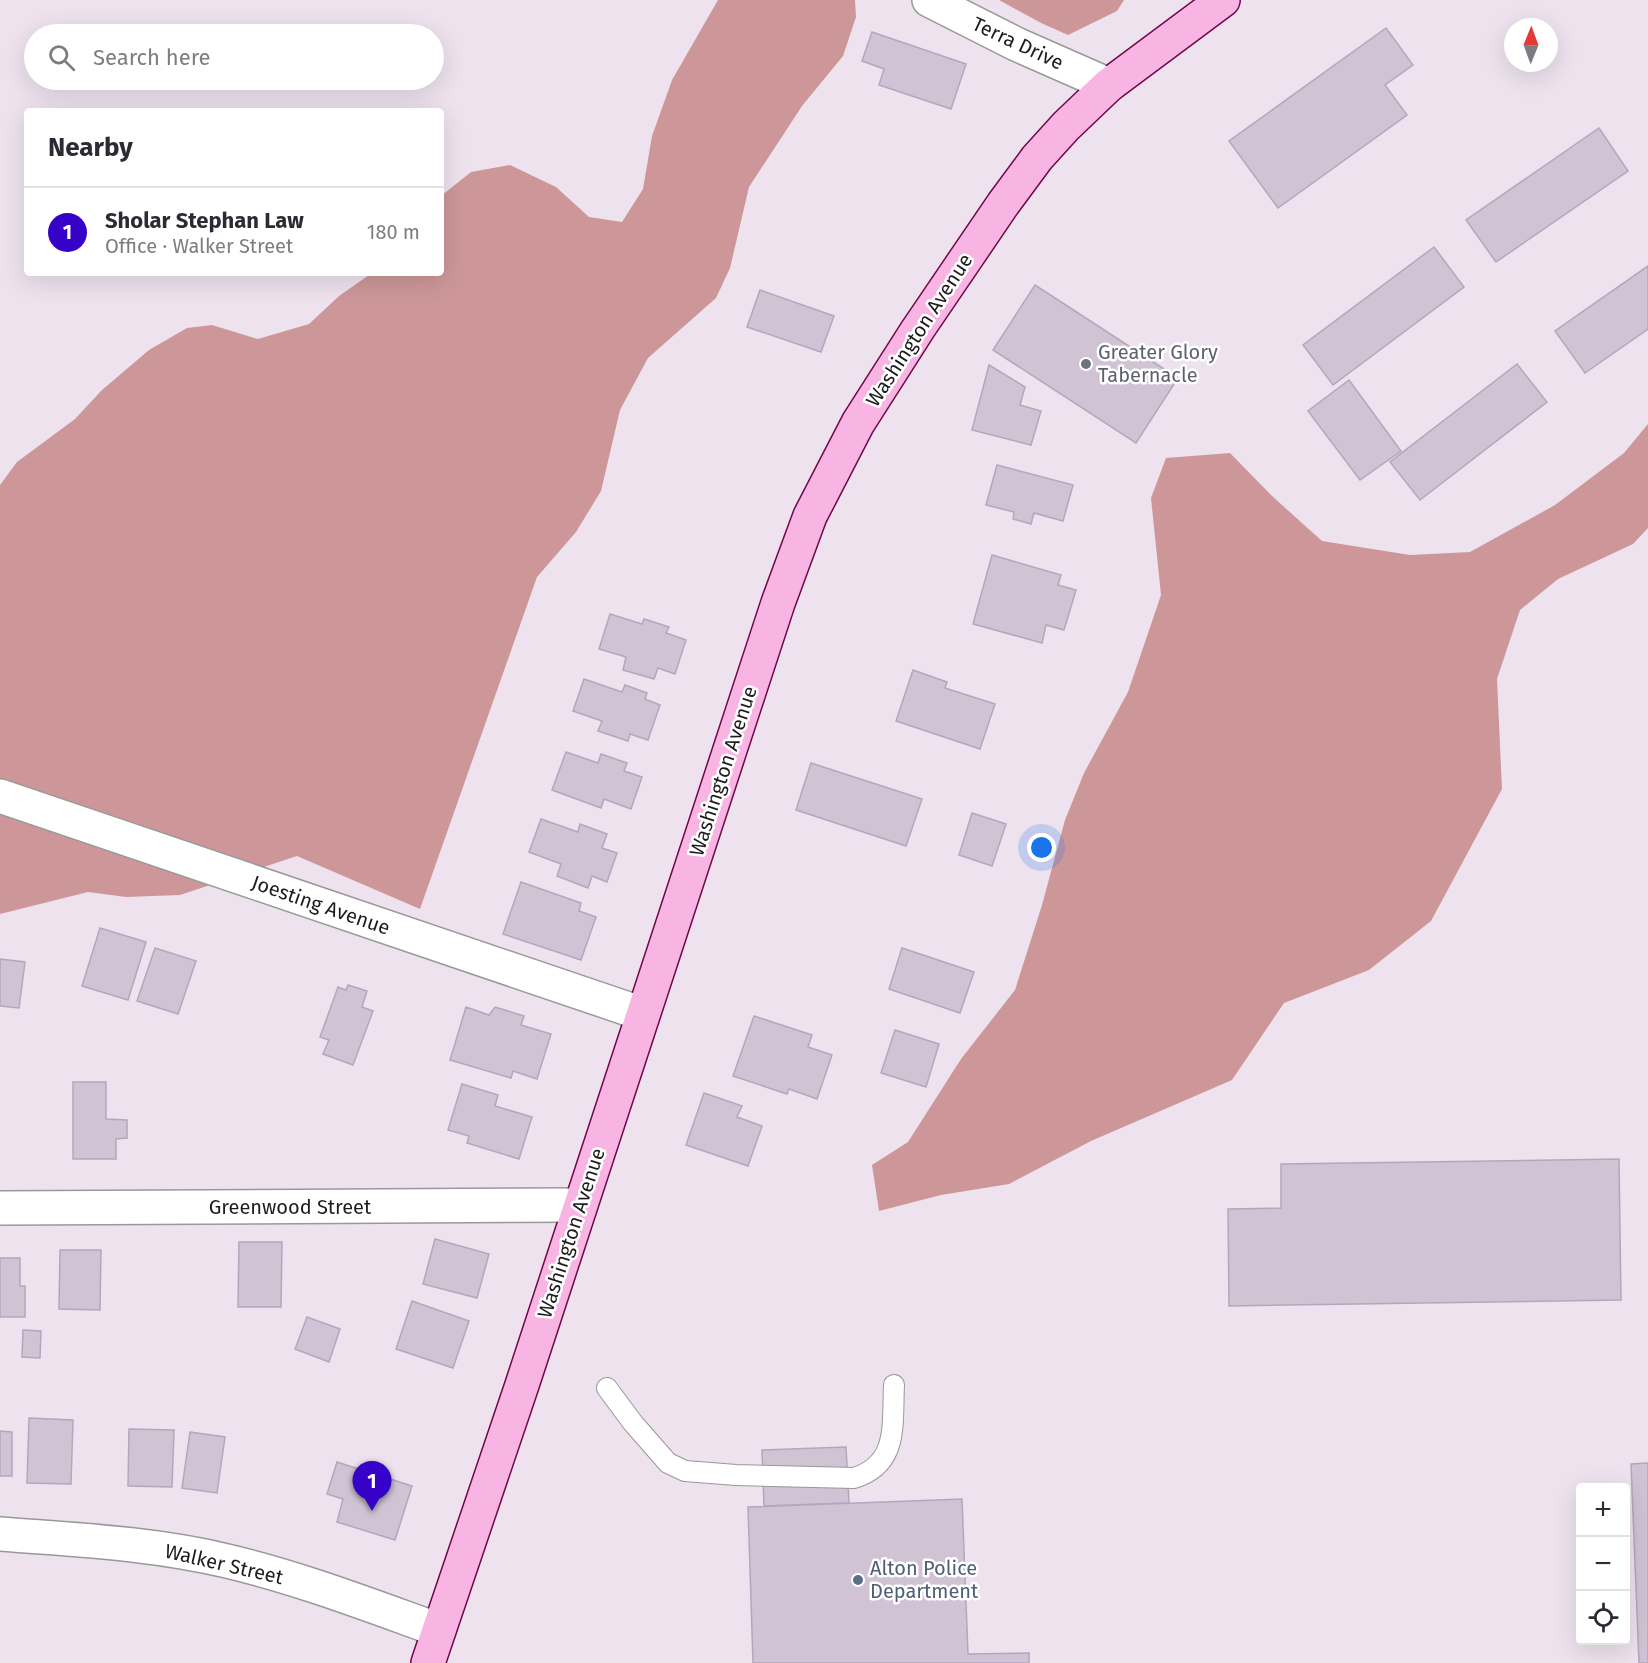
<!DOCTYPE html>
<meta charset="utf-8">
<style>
body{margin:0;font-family:"Fira Sans",sans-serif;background:#f2f2f3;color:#2b2b33}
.controls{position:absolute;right:18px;bottom:18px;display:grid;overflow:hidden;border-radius:6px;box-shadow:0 6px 24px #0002}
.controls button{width:54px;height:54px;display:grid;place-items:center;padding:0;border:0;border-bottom:2px solid #e1e1e2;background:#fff;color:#2b2b33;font:30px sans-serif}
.compass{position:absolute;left:1504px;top:18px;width:54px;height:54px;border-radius:50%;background:#fff;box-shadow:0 6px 24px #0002;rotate:1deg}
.you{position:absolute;left:1042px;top:848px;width:21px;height:21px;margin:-15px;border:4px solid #fff;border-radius:50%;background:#1a73e8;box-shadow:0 0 0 9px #1a73e833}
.badge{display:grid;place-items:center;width:39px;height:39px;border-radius:50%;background:#3602c7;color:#fff;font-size:20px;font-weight:700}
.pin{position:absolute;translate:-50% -50px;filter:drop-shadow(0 2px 3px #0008)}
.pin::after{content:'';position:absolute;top:32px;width:21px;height:18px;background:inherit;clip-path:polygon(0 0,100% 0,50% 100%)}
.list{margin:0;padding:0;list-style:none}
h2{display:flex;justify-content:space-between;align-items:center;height:78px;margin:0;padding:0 24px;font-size:26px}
h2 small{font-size:20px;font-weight:400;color:#7c7c81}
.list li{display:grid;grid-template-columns:39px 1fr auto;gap:18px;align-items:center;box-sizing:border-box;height:90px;padding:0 24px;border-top:2px solid #e1e1e2}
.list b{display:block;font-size:22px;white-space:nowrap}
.list p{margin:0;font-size:20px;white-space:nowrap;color:#7c7c81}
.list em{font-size:20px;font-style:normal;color:#7c7c81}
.icon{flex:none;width:33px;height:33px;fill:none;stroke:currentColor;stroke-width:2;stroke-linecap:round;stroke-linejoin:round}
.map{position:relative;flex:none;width:1648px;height:1663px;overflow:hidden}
.search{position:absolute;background:#fff;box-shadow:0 6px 24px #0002;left:24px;top:24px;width:420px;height:66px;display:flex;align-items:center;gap:15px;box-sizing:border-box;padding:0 21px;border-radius:33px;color:#7c7c81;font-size:22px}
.panel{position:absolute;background:#fff;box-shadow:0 6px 24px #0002;left:24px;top:108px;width:420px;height:168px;border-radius:6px}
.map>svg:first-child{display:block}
</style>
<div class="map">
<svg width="1648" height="1663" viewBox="0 0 1648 1663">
<rect width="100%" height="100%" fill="#ede2ee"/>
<!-- forest -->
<g fill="#cd9799">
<polygon points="718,0 855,0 856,17 843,56 802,106 749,187 730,268 716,298 648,358 620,410 601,491 576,532 537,577 420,909 297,856 180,895 126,897 88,892 0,914 0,485 17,462 75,419 102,390 149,350 187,328 212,325 258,339 309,324 339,296 372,273 441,273 441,196 471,172 510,165 556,187 589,217 622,222 643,189 652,136 672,80"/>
<polygon points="999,0 1124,0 1117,11 1068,35 1041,23"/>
<polygon points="1648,424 1648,528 1633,544 1558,579 1520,610 1497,679 1502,789 1431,921 1369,970 1284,1003 1232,1080 1091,1141 1009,1184 941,1195 879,1211 872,1165 908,1142 961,1059 1015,990 1042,905 1065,820 1084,773 1128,692 1161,595 1151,498 1166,458 1230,453 1272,496 1322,541 1410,555 1470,552 1555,505 1624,453"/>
</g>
<!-- building -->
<g fill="#cfc3d4" stroke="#b7a5bf" stroke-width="1.5">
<polygon points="1386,28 1413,65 1385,85 1407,115 1278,208 1229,141"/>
<polygon points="872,32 966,64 951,109 879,85 884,69 862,61"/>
<polygon points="1599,128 1628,171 1496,262 1466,220"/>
<polygon points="1434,247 1464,287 1333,385 1303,345"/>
<polygon points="1648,266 1648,329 1585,373 1555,331"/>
<polygon points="1035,285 1178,378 1136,443 993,350"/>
<polygon points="760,290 834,316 821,352 747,327"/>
<polygon points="1517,364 1547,402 1420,500 1390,462"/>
<polygon points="989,365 1025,387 1020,405 1041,411 1031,445 972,430"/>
<polygon points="1349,380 1401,451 1360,480 1308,411"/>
<polygon points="997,465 1073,485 1063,521 1034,513 1031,524 1013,519 1014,512 986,505"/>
<polygon points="992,555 1061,575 1058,585 1076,590 1064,630 1046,625 1042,643 973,624"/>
<polygon points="610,614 642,624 644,619 669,627 666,633 686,640 675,674 658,668 654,679 623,670 626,657 599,649"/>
<polygon points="913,670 947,682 945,688 995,704 980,749 896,721"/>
<polygon points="584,679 622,692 625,685 647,693 645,699 660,705 648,740 630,734 628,741 598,731 602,721 573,711"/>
<polygon points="566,752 598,763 601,754 627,763 624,771 642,777 631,809 604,799 601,808 552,790"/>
<polygon points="811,763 922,799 906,846 796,810"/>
<polygon points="972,813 1006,824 992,866 959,855"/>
<polygon points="541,819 578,832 580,824 607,834 602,848 617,853 607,882 592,876 588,888 557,876 561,864 529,852"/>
<polygon points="521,882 581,903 579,911 596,917 581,960 503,934"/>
<polygon points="100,928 146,942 128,1000 82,986"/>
<polygon points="155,948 196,961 178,1014 137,1001"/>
<polygon points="902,948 974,972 960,1013 889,989"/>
<polygon points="0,959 25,962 19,1008 0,1006"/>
<polygon points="348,985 367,991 362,1007 373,1011 353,1065 323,1054 329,1040 320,1037 338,987 346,990"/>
<polygon points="466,1007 489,1015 495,1007 524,1016 521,1025 551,1034 537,1079 513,1071 511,1078 450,1060"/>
<polygon points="754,1016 812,1035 808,1047 832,1055 817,1099 789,1089 787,1094 733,1076"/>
<polygon points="895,1030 939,1044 926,1087 881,1073"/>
<polygon points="73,1082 106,1082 106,1119 127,1120 127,1138 116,1139 116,1159 73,1159"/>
<polygon points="462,1084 498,1095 495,1106 532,1117 519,1159 467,1143 469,1136 448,1130"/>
<polygon points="704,1093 742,1106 737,1117 762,1126 748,1166 686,1145"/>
<polygon points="1619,1159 1621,1300 1229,1306 1228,1209 1281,1208 1281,1164"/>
<polygon points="435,1239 489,1254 477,1298 423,1284"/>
<polygon points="239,1242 282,1242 281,1307 238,1307"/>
<polygon points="60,1250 101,1250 100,1310 59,1309"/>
<polygon points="0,1258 20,1258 20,1286 25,1286 25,1317 0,1317"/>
<polygon points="412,1301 469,1321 453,1368 396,1349"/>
<polygon points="307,1317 340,1329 329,1362 295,1349"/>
<polygon points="23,1330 41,1331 40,1358 22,1357"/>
<polygon points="29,1418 73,1420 71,1484 27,1483"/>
<polygon points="129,1429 174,1430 172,1487 128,1486"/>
<polygon points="0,1431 12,1432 12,1476 0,1476"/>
<polygon points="190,1432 225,1437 217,1493 182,1488"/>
<polygon points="846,1447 849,1503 764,1506 762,1450"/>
<polygon points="337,1462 412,1486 395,1540 337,1522 343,1499 327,1494"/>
<polygon points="1648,1463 1648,1663 1639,1663 1631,1464"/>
<polygon points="962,1499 968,1654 1029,1653 1029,1663 753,1663 748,1507"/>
</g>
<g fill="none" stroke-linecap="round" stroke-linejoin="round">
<defs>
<path id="lane" d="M607,1388l26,35 35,40 17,8 51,4 118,3c45,-14 38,-53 40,-93"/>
<g id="street">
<polyline points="929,0 1016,44 1109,85"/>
<polyline points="0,796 643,1014"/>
<polyline points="0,1208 579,1205"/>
<path d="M0,1534c76,6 152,9 227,27 72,17 142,44 212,69"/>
</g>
<polyline id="secondary" points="428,1663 522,1385 778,603 810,516 858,423 918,329 1003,204 1037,158 1066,126 1109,85 1223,0"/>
</defs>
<!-- lane casing -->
<use href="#lane" stroke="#999" stroke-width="22"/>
<!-- street casing -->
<use href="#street" stroke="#999" stroke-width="36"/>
<!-- secondary casing -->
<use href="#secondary" stroke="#710649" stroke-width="36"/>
<!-- lane -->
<use href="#lane" stroke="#fff" stroke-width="20"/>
<!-- street -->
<use href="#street" stroke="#fff" stroke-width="33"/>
<!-- secondary -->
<use href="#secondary" stroke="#f8b5e3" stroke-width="33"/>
</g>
<!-- markers -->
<circle fill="#6b7280" stroke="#fff" stroke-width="2" cx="1086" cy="364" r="6"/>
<circle fill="#5c6f8a" stroke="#fff" stroke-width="2" cx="858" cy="1580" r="6"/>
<g text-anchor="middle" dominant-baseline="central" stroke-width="5" stroke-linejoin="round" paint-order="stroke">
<!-- street labels -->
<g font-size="20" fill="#1c1c1c" stroke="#fff">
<text transform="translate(1018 43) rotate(25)">Terra Drive</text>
<text transform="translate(919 330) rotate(-57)">Washington Avenue</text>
<text transform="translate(723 771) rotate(-72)">Washington Avenue</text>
<text transform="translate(321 905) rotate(19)">Joesting Avenue</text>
<text x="290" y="1207">Greenwood Street</text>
<text transform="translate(571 1233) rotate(-72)">Washington Avenue</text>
<text transform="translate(224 1564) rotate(13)">Walker Street</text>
</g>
<!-- worship labels -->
<g font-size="20" fill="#5b616d" stroke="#fff" text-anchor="start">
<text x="1098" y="352">Greater Glory<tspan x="1098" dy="23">Tabernacle</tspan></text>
</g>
<!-- service labels -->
<g font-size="20" fill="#4e5e75" stroke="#fff" text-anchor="start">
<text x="870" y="1568">Alton Police<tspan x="870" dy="23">Department</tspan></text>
</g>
</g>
</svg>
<div class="controls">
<button>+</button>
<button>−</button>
<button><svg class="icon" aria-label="locate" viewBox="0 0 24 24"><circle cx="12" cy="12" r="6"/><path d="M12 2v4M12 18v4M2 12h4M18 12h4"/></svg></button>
</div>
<svg class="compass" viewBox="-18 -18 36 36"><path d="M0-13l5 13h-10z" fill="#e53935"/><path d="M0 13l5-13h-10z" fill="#7c7c81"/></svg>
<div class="you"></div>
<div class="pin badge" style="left:372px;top:1511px">1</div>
<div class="search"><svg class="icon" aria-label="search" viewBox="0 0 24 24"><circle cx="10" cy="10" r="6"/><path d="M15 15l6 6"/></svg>Search here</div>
<section class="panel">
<h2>Nearby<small></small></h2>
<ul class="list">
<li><span class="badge">1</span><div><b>Sholar Stephan Law</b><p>Office · Walker Street</p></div><em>180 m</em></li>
</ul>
</section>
</div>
